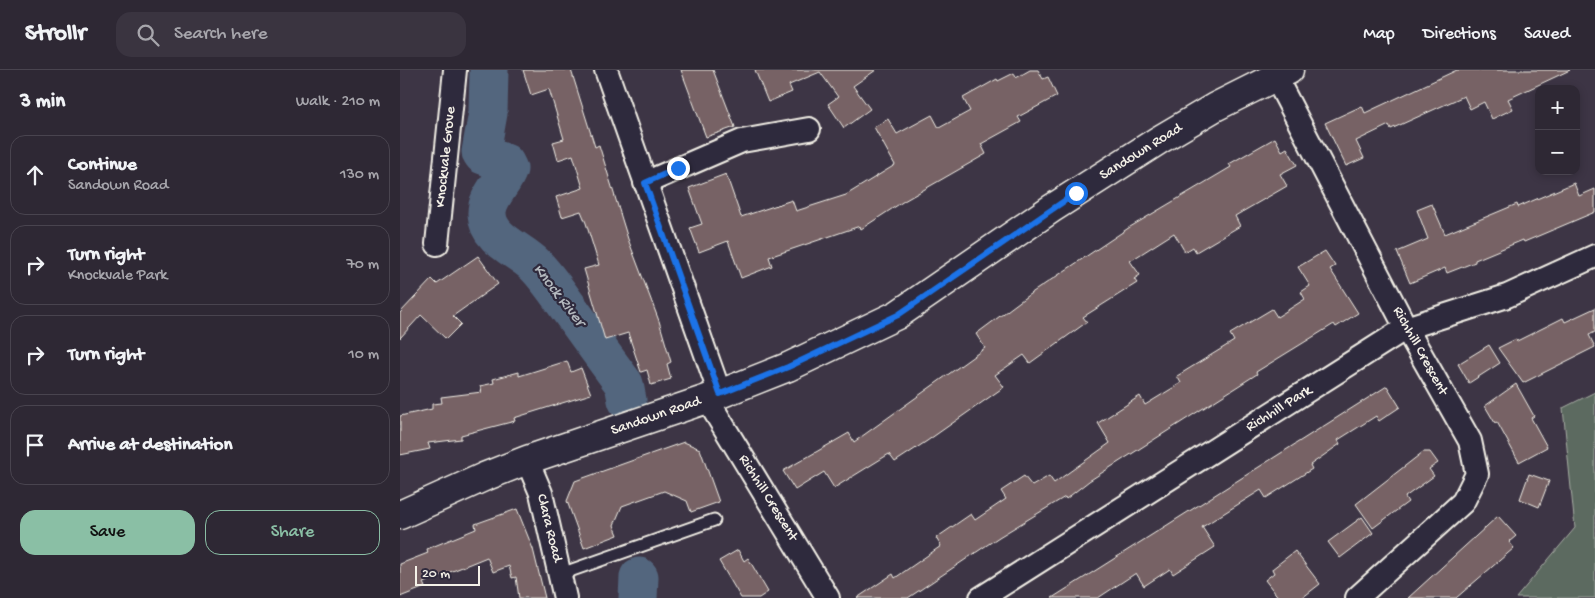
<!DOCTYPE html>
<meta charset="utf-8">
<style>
body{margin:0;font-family:"Gochi Hand",sans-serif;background:#3a3440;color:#f1f3f6}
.controls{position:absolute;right:15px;top:15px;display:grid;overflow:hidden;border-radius:10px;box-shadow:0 2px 8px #0003}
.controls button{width:45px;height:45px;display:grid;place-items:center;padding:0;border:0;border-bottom:1px solid #49444f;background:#2e2834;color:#f1f3f6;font:25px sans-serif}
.scale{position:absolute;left:15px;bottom:12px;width:65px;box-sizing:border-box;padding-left:5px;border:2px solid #f4f1e8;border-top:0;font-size:14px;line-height:18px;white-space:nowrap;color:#f4f1e8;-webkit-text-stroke:4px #2f2a3d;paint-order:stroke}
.stop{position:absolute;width:15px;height:15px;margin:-11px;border:4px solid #1a73e8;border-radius:50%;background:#fff}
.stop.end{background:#1a73e8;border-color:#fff;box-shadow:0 1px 5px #0008}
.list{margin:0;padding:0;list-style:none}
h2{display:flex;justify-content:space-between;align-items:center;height:65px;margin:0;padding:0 20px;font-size:21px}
h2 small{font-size:16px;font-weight:400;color:#a7a6ac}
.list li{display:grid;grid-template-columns:32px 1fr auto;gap:15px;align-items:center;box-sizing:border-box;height:80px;margin:0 10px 10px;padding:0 10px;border:1px solid #49444f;border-radius:15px}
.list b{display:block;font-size:19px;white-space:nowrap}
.list p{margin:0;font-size:16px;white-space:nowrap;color:#a7a6ac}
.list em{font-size:16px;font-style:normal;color:#a7a6ac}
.actions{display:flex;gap:10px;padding:15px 20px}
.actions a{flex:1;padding:11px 0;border:1px solid #8abfa5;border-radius:15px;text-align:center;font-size:18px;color:#8abfa5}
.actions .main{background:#8abfa5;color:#111}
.icon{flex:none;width:28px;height:28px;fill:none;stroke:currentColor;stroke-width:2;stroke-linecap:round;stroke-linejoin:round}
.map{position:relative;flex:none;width:1195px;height:528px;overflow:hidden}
header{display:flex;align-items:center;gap:30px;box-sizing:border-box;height:70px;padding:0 25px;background:#2e2834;border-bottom:1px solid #49444f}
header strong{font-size:24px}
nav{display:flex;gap:28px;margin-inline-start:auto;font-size:18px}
.search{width:350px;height:45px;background:#3a3440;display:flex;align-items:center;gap:12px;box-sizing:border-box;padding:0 18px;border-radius:15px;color:#a7a6ac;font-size:19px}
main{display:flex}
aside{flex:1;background:#2e2834}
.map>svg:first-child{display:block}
</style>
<header>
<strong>Strollr</strong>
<div class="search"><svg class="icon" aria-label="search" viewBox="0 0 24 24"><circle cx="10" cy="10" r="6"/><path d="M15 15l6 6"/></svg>Search here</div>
<nav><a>Map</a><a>Directions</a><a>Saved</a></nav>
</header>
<main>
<aside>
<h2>3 min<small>Walk · 210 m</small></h2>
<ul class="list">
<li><svg class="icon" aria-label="ahead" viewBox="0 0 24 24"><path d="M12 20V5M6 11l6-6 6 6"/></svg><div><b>Continue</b><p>Sandown Road</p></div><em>130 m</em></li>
<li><svg class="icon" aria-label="right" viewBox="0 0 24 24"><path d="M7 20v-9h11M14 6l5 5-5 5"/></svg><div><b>Turn right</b><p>Knockvale Park</p></div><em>70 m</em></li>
<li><svg class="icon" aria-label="right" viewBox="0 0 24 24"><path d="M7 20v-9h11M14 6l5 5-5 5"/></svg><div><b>Turn right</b></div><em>10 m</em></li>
<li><svg class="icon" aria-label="arrive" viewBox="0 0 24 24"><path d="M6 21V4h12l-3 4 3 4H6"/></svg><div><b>Arrive at destination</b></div></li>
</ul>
<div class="actions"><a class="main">Save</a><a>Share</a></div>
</aside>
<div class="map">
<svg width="1195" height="528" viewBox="0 0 1195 528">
<rect width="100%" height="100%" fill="#3d3545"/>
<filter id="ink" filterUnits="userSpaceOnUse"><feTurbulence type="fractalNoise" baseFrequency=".02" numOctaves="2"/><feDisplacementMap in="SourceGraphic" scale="10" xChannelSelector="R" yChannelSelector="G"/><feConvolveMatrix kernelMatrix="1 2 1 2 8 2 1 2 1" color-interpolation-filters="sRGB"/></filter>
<g filter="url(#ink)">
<!-- green -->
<polygon fill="#5b6a60" stroke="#a8aea4" points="1195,322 1195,528 1116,528 1175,458 1163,338"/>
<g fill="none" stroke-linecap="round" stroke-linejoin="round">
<!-- river -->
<g stroke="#53667e" stroke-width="39">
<path d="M89,0l-1,43 -7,39 2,3 22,8 3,6c-5,15 -22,29 -21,45 1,26 32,35 48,51 13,13 24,30 35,45 18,25 36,50 54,74l3,16"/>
<polyline points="238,528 239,507"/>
</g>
</g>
<!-- building -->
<g fill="#776265" stroke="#f4f1e8">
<polygon points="123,0 171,0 195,77 199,75 228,169 259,251 271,292 267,294 271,309 251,315 247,300 241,302 228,263 205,270 184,199 199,195 186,153 181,141 162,147 156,127 183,118 173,85 158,90 153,72 164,69 149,19 131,25"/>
<polygon points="281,0 313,0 335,57 306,67"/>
<polygon points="355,0 476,0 453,16 470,39 444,58 428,34 438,27 420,2 389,15 392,22 368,32"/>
<polygon points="630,0 638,0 643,9 648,7 657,26 618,47 621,52 581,74 586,84 504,131 461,159 460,156 369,187 372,196 341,208 328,171 299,182 290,158 302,154 289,118 326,104 341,147 392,130 396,141 446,125 495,95 474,57 488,49 497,64 532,45 539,58 570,41 563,28 597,9 598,11 614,3 616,8"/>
<polygon points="1057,0 1170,0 1108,29 1113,39 1092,49 1084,32 1070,39 1064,26 991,59 989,55 956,71 964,88 946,96 925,53 962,36 965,43"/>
<polygon points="875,68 882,81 887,78 897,95 880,104 887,116 835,146 840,156 796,182 793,177 785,182 774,163 730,191 740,205 734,209 737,213 683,247 687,252 630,293 624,285 595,305 604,317 527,371 495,392 489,384 434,418 424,402 395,420 383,401 449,363 454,372 585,278 576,264 627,226 730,157 831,97 829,94"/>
<polygon points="1174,113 1179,126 1195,119 1195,142 1124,172 1123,170 1075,190 1075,192 1047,203 1045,198 1010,213 997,182 1028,169 1017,140 1032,134 1045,164 1117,134 1118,137"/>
<polygon points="925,181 935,196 930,199 958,243 936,257 934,254 856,302 857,304 689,411 666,429 665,427 599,467 508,528 457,528 493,504 495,508 541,476 536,468 571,444 575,450 606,429 601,421 624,406 632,416 649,406 654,413 710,373 698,353 740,326 745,335 781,313 777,306 834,271 830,264 872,239 877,247 905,229 901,222 910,216 898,197"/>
<polygon points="78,186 98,214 53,246 61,254 46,269 21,245 0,268 0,243 32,209 37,214"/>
<polygon points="1195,238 1195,262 1189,265 1195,277 1123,313 1098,278 1116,269 1117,271 1163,248 1165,252"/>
<polygon points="1089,275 1100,293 1069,313 1058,294"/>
<polygon points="167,291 171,302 181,298 191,324 114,348 115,351 61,365 61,369 28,373 30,379 0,385 0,346 32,339 32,334 42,333 41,327 82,322 80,316 94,313 93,309 119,302 119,306"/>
<polygon points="1116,314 1134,346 1131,348 1147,377 1119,392 1097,352 1095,353 1085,336"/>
<polygon points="987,316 1000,337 979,351 976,346 938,370 940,374 910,395 912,399 866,428 861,420 802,457 815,477 773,504 770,499 744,516 736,503 698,528 652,528"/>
<polygon points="284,372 300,379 319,432 291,442 287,431 264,421 222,436 214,455 218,465 184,478 167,431 175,411"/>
<polygon points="1023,382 1030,382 1038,393 1029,399 1034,406 1005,427 1008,432 973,458 956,434"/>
<polygon points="1129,404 1149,411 1139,437 1120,429"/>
<polygon points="117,439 133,479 145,528 119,528 116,507 112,508 109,496 93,502 87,487 23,513 25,517 0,527 0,494 28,483 27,479 76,459 75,454"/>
<polygon points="1098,446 1116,466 1109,472 1114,478 1056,528 1008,528"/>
<polygon points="962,447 973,463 940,488 928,472"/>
<polygon points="338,480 344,491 348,488 368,522 359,528 341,528 319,491"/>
<polygon points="895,481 920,514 902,528 879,528 865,510 874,503 872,499"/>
</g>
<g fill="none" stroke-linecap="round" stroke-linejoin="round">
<defs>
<polyline id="service" points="161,504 314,450"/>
<g id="minor">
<polyline points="206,0 320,324"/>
<polyline points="875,6 1006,258 1070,371 1077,404 1063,432 957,528"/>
<polyline points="245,113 342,71 409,59"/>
<polyline points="37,174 55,0"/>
<polyline points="307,329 428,528"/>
<polyline points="127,390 141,423 165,528"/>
<polyline points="581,528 1006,258 1107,226 1195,186"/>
</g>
<polyline id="tertiary" points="0,445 84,407 127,390 307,329 388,297 497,245 651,139 759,70 815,37 889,0"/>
</defs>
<!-- service casing -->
<use href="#service" stroke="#f4f1e8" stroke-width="15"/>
<!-- minor casing -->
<use href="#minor" stroke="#f4f1e8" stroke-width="26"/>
<!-- tertiary casing -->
<use href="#tertiary" stroke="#f4f1e8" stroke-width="31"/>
<!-- service -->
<use href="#service" stroke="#2f2a3d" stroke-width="11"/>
<!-- minor -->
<use href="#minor" stroke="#2f2a3d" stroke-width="22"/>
<!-- tertiary -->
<use href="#tertiary" stroke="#2f2a3d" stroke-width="28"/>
</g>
</g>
<g fill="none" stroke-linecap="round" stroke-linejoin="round" filter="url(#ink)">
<!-- route -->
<polyline stroke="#1a73e8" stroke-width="6" points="278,98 245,113 320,324 388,297 498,245 676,123"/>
</g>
<g text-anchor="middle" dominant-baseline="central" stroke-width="4.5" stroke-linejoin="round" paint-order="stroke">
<!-- street labels -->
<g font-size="15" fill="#f4f1e8" stroke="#2f2a3d">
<text transform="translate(741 82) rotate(-32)">Sandown Road</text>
<text transform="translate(46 87) rotate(-84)">Knockvale Grove</text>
<text transform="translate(1020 281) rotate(61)">Richhill Crescent</text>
<text transform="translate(879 339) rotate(-32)">Richhill Park</text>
<text transform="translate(256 346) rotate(-19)">Sandown Road</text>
<text transform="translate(368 428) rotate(58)">Richhill Crescent</text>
<text transform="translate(149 458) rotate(76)">Clara Road</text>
</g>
<!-- water labels -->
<g font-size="16" font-style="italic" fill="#b4b9be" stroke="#2f2a3d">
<text transform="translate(158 226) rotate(52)">Knock River</text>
</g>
</g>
</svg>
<div class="controls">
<button>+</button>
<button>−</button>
</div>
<div class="scale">20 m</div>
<div class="stop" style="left:676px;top:123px"></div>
<div class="stop end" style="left:278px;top:98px"></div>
</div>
</main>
